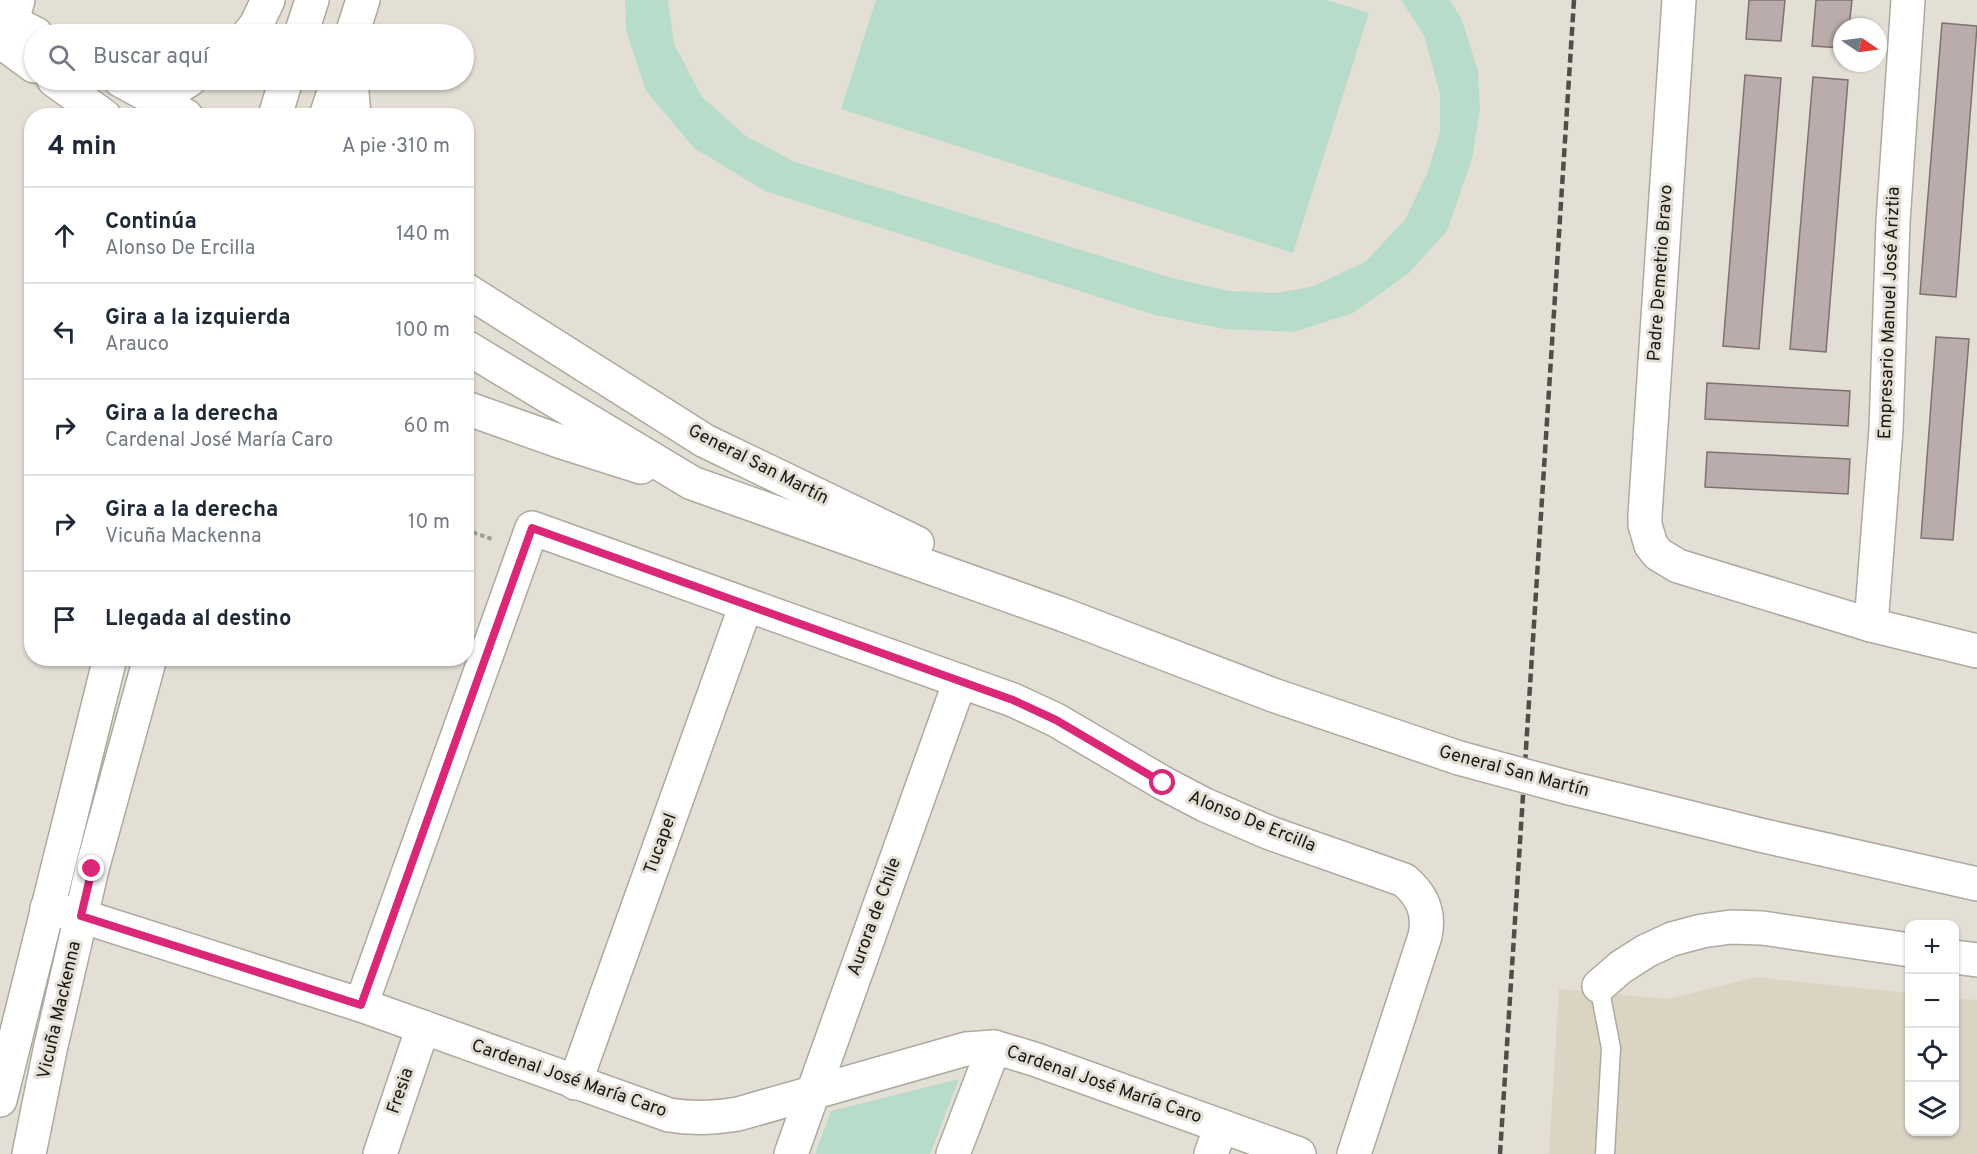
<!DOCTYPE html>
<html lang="es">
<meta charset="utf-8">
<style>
body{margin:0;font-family:Overpass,sans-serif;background:#f6f6f7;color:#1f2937}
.controls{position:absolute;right:18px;bottom:18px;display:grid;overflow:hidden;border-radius:12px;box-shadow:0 2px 4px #0004}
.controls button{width:54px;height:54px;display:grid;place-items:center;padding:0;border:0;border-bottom:2px solid #e0e1e3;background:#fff;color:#1f2937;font:30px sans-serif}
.compass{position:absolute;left:1833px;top:18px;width:54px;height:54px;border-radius:50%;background:#fff;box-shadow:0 2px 4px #0004;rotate:103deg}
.stop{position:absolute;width:18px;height:18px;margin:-14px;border:4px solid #db2777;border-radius:50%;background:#fff}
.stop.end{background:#db2777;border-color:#fff;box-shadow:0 2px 6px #0008}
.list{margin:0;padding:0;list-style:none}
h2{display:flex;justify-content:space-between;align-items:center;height:78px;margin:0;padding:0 24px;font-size:26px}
h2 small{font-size:20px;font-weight:400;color:#747a83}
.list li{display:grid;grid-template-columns:39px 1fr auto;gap:18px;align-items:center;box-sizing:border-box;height:96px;padding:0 24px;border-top:2px solid #e0e1e3}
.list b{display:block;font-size:22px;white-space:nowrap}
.list p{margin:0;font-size:20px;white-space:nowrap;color:#747a83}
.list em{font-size:20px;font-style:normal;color:#747a83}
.icon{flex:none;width:33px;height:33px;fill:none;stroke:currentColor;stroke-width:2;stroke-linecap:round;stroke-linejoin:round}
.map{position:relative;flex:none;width:1977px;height:1154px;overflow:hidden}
.search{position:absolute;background:#fff;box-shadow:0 2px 4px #0004;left:24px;top:24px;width:450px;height:66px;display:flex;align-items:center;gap:15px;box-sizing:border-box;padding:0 21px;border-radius:33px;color:#747a83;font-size:22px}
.panel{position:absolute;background:#fff;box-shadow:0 2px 4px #0004;left:24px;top:108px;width:450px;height:558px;border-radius:24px}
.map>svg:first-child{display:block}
</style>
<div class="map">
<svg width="1977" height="1154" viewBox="0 0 1977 1154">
<rect width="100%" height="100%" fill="#e4dfd5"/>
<!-- built -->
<polygon fill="#dcd4c3" points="1755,977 1909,993 1910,1132 1954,1132 1955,998 1977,1000 1977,1154 1549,1154 1559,989 1668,999"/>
<!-- green -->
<g fill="#b7dcca">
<polygon points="625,0 668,0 674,44 702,97 746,136 795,162 1172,278 1229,291 1276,293 1311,287 1365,262 1405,220 1427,174 1440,132 1440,94 1424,35 1401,0 1450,0 1462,20 1478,71 1480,109 1472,159 1447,231 1409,273 1353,313 1294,332 1224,329 1155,315 765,191 694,148 646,91 626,30"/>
<polygon points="876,0 1327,0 1369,13 1293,253 841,109"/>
<polygon points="959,1079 930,1154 815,1154 831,1111"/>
</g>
<!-- building -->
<g fill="#b9acaa" stroke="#7e7271" stroke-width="1.5">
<polygon points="1749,0 1785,0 1781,41 1746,39"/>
<polygon points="1816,0 1852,0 1849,27 1842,27 1842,48 1812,46"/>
<polygon points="1942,23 1977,26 1956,297 1920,294"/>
<polygon points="1745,75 1781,78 1759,349 1723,346"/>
<polygon points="1813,77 1848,80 1826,352 1790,349"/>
<polygon points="1936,337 1969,339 1953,540 1921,538"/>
<polygon points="1707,383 1850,391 1848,426 1705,419"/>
<polygon points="1707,452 1850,459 1848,494 1705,487"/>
</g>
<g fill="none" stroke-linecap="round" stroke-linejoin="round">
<defs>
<polyline id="service" points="1599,986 1611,1048 1605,1154"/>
<g id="minor">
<polyline points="12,21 18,0"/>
<polyline points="249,34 256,25 268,0"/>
<polyline points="158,100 189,80"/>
<polyline points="1651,545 1658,554 1678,566 1871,625 1977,651"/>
<polyline points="1871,625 1886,430 1893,222 1908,0"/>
<path d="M47,908l34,8 280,89 308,110c24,4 45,3 69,-1l228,-65 28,-2 40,12 265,95"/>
<polyline points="1954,957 1977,960"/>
<polyline points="1599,986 1621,967 1646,951 1672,939 1702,931 1731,927 1762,928 1910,950"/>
<path d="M361,1005l171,-477 481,172 43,20 107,63 42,22 65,28 134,47c18,15 26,33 21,56l-71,218"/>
<polyline points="575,1083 746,605"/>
<polyline points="380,1154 423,1027"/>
<polyline points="791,1154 960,681"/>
<polyline points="953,1154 994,1047"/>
<polyline points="1211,1154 1221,1126"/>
</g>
<polyline id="tertiary" points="1651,545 1645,525 1645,515 1679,0"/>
<g id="secondary">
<polyline points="0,16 36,34"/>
<polyline points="0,41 34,66"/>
<polyline points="54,80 104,116"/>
<polyline points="120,80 186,116"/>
</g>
<g id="primary">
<polyline points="301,34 312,0"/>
<polyline points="352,34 363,0"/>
<polyline points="351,80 354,116"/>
<polyline points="275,116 286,80"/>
<polyline points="326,116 338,80"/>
<polyline points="466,290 705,441 917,543"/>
<polyline points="466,347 692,483 1064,615 1273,695 1459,758"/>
<polyline points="466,408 559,441 641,467"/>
<polyline points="1570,788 1760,835 1977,884"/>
<polyline points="0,1100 110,658"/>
<polyline points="29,1154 50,1050 92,869 150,658"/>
</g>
</defs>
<!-- service casing -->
<use href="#service" stroke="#ada99f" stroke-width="21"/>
<!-- minor casing -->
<use href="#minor" stroke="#ada99f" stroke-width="36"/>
<!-- tertiary casing -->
<use href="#tertiary" stroke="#ada99f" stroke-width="36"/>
<!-- secondary casing -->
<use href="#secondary" stroke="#ada99f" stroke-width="36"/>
<!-- primary casing -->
<use href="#primary" stroke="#ada99f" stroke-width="36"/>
<!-- path -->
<polyline stroke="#a19e95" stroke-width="4" stroke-dasharray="4.5 3" stroke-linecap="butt" points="466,530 492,539"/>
<!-- service -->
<use href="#service" stroke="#fff" stroke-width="18"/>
<!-- minor -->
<use href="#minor" stroke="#fff" stroke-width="33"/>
<!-- tertiary -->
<use href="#tertiary" stroke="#fff" stroke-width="33"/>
<!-- secondary -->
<use href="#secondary" stroke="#fff" stroke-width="33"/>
<!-- primary -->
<use href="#primary" stroke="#fff" stroke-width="33"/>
<!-- rail -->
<polyline stroke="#514e49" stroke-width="4.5" stroke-dasharray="9 4.5" stroke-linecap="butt" points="1500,1154 1574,0"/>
<defs>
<polyline id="primary-bridge" points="1459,758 1570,788"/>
</defs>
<!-- primary-bridge casing -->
<use href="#primary-bridge" stroke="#ada99f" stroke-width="36" stroke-linecap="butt"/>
<!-- primary-bridge -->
<use href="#primary-bridge" stroke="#fff" stroke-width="33"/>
</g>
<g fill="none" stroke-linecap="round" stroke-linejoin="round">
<!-- route -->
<polyline stroke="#db2777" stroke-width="8" points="92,869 81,916 361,1005 532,528 1013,700 1056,720 1163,783"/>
</g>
<g text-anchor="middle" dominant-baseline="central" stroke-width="6" stroke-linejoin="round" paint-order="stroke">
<!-- street labels -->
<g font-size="18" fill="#191814" stroke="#e4dfd5">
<text transform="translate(1661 273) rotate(-86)">Padre Demetrio Bravo</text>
<text transform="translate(1890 313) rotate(-88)">Empresario Manuel José Ariztia</text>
<text transform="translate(758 465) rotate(27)">General San Martín</text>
<text transform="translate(1514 772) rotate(15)">General San Martín</text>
<text transform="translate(1252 822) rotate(22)">Alonso De Ercilla</text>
<text transform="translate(661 844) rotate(-70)">Tucapel</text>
<text transform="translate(875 917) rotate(-70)">Aurora de Chile</text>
<text transform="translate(60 1010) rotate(-77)">Vicuña Mackenna</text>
<text transform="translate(569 1079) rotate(19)">Cardenal José María Caro</text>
<text transform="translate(1104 1085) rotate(19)">Cardenal José María Caro</text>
<text transform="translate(401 1091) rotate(-71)">Fresia</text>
</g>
</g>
</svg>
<div class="controls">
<button>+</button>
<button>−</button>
<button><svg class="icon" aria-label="locate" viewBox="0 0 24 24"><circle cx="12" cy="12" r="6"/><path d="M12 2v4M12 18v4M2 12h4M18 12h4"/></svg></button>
<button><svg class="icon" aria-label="layers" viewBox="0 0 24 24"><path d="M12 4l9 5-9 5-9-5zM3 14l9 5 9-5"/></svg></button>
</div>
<svg class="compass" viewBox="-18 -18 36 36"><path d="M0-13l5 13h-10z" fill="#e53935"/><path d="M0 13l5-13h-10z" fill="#747a83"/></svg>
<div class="stop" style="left:1163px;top:783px"></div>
<div class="stop end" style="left:92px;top:869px"></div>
<div class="search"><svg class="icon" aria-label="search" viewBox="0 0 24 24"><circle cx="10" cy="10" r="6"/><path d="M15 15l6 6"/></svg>Buscar aquí</div>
<section class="panel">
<h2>4 min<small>A pie · 310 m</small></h2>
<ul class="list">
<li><svg class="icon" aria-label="ahead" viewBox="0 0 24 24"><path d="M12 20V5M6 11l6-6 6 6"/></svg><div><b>Continúa</b><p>Alonso De Ercilla</p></div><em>140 m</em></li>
<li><svg class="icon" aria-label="left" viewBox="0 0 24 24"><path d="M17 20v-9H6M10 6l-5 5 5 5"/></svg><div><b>Gira a la izquierda</b><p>Arauco</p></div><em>100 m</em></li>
<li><svg class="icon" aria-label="right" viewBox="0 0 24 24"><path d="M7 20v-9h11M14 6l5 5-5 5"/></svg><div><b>Gira a la derecha</b><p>Cardenal José María Caro</p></div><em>60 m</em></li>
<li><svg class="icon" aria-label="right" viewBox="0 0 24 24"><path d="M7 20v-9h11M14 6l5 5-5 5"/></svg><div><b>Gira a la derecha</b><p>Vicuña Mackenna</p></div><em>10 m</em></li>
<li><svg class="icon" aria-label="arrive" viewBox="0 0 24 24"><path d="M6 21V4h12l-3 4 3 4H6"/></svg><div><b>Llegada al destino</b></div></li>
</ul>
</section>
</div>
